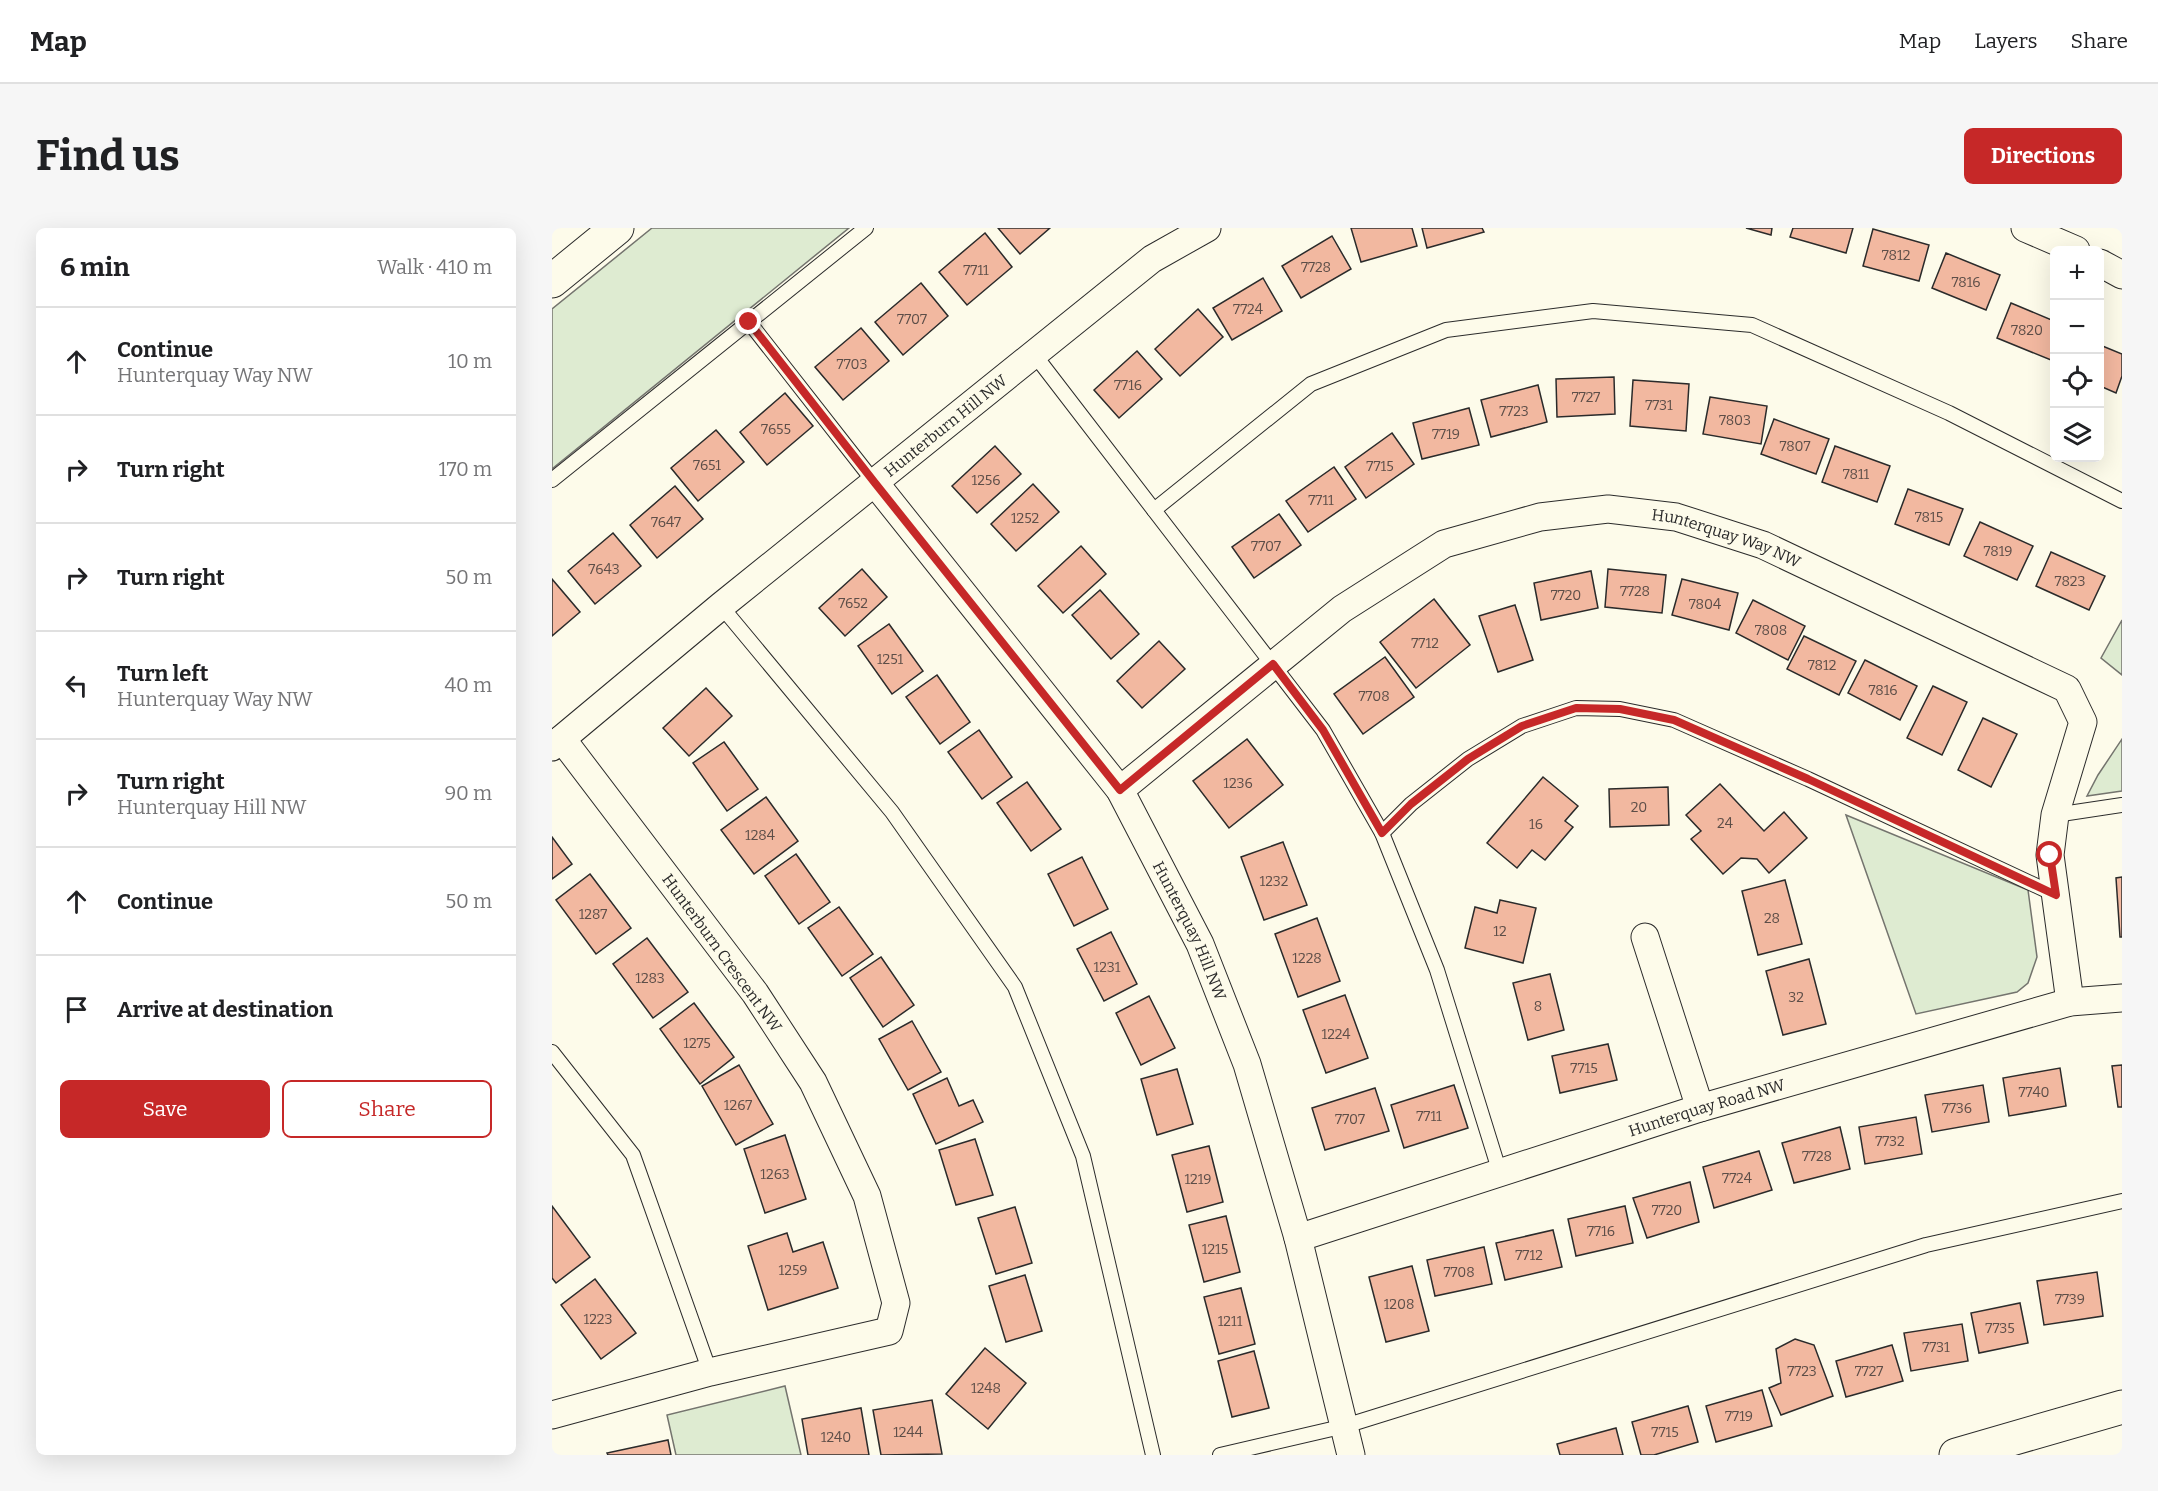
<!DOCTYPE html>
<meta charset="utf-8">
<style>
body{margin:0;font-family:Bitter,serif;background:#f6f6f6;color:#202124}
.controls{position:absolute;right:18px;top:18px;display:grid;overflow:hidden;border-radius:9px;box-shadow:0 6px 24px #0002}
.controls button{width:54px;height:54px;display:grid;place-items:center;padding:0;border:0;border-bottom:2px solid #e0e0e0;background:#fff;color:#202124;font:30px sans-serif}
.stop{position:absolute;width:18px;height:18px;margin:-14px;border:4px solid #c62828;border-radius:50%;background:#fff}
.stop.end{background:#c62828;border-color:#fff;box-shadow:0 2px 6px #0008}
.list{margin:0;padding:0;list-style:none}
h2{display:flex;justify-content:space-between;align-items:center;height:78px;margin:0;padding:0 24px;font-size:26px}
h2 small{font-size:20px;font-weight:400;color:#757577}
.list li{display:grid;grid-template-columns:39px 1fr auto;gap:18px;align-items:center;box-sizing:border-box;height:108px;padding:0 24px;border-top:2px solid #e0e0e0}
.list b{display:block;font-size:22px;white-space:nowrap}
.list p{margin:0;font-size:20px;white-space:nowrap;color:#757577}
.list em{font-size:20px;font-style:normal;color:#757577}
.actions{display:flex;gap:12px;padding:18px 24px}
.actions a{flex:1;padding:14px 0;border:2px solid #c62828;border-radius:9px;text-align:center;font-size:21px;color:#c62828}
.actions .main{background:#c62828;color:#fff}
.icon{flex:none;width:33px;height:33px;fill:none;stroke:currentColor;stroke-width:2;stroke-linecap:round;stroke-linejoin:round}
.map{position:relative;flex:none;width:1570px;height:1227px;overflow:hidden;border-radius:9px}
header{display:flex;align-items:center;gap:36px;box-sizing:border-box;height:84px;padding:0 30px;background:#fff;border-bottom:2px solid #e0e0e0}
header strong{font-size:28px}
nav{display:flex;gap:33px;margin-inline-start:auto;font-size:21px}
.intro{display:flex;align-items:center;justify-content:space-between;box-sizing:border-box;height:144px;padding:0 36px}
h1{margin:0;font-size:42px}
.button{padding:15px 27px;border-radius:9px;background:#c62828;color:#fff;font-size:21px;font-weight:700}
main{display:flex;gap:36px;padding:0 36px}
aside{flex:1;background:#fff;border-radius:9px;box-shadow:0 6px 24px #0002}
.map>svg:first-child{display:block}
</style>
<header>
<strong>Map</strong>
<nav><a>Map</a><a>Layers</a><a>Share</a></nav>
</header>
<div class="intro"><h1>Find us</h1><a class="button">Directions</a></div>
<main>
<aside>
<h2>6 min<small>Walk · 410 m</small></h2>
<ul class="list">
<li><svg class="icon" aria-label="ahead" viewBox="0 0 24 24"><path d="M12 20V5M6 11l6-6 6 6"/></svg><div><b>Continue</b><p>Hunterquay Way NW</p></div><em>10 m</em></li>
<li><svg class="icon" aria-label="right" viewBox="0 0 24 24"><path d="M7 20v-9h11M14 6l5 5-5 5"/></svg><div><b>Turn right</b></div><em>170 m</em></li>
<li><svg class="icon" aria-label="right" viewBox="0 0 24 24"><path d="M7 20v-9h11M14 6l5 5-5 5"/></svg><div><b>Turn right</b></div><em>50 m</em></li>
<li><svg class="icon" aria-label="left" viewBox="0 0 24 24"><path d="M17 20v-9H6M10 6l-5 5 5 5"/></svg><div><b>Turn left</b><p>Hunterquay Way NW</p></div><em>40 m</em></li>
<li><svg class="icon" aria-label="right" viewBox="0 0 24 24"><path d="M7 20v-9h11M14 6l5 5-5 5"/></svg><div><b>Turn right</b><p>Hunterquay Hill NW</p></div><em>90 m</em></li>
<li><svg class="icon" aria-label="ahead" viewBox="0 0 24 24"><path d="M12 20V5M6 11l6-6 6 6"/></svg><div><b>Continue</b></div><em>50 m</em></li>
<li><svg class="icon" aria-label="arrive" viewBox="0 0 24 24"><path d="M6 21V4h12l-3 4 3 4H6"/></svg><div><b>Arrive at destination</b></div></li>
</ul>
<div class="actions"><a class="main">Save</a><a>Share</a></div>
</aside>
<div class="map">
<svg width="1570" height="1227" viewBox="0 0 1570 1227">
<rect width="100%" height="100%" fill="#fdfbea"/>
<!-- green -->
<g fill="#deebd1" stroke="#74746e" stroke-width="1.5">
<polygon points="100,0 297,0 0,241 0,81"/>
<polygon points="1570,392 1570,447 1549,430"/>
<polygon points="1570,511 1570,563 1535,568 1546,547"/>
<polygon points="1294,587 1476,662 1485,729 1476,755 1465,764 1364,786"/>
<polygon points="233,1158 249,1227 124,1227 115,1187"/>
</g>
<!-- building -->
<g fill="#f2b8a0" stroke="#2b2b2b" stroke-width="1.5">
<polygon points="446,0 498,0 468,26"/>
<polygon points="799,0 860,0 865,18 809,34"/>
<polygon points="870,0 930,0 932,4 875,20"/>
<polygon points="1194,0 1220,0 1219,7"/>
<polygon points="1241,0 1301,0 1294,25 1238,9"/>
<polygon points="1321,1 1377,17 1367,53 1311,38"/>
<polygon points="433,5 460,39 415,77 387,44"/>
<polygon points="780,8 799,41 749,70 730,38"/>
<polygon points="1394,25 1448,47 1434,82 1380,60"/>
<polygon points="711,50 730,83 680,112 661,80"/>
<polygon points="369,55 396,88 351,127 323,94"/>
<polygon points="1459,75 1502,93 1502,122 1499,132 1445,110"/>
<polygon points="646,81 671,109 628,148 603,121"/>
<polygon points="309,100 337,133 291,172 263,139"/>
<polygon points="1548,117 1570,126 1570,148 1564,165 1548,158"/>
<polygon points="585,123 610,151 567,190 542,162"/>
<polygon points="1062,149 1063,186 1005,189 1004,151"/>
<polygon points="1081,152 1137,156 1134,203 1078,198"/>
<polygon points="986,157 995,194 939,209 929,172"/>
<polygon points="233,165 261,198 215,237 188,204"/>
<polygon points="1158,169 1215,178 1209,216 1151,206"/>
<polygon points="917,180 927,217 870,231 861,195"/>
<polygon points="1222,191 1277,211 1264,246 1209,226"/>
<polygon points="164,202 192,234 146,273 119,240"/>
<polygon points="840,205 862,236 814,270 793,239"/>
<polygon points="443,218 469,246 425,285 400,258"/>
<polygon points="1283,218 1338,238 1325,274 1270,254"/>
<polygon points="782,239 804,271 756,304 734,273"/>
<polygon points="481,256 507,284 464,323 439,296"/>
<polygon points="123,258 151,291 105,330 78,297"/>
<polygon points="1356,261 1411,281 1397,317 1343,296"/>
<polygon points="727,286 749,317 702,350 680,319"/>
<polygon points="1428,294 1481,318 1465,352 1412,328"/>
<polygon points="61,305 89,338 43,376 16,343"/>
<polygon points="529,318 554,346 511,385 486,358"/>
<polygon points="1499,324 1553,348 1537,382 1484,358"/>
<polygon points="310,341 335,369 293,408 267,380"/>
<polygon points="1056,341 1114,347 1110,385 1053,379"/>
<polygon points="1039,343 1046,380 989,392 982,355"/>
<polygon points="0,351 28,384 0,408"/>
<polygon points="1130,351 1186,365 1177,402 1120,387"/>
<polygon points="548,362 587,406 559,431 520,387"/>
<polygon points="882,371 918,417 864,460 828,414"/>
<polygon points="1201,372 1253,398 1236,432 1184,405"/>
<polygon points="963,377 981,432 946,444 927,388"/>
<polygon points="337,396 371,443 340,466 306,418"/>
<polygon points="1252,408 1304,433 1287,467 1235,441"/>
<polygon points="607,413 633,441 590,480 565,453"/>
<polygon points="833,429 862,469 811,506 782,466"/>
<polygon points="1313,432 1365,458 1348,492 1296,465"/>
<polygon points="385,447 418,494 388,516 354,469"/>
<polygon points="1381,458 1415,474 1390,527 1355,510"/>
<polygon points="154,460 180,488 137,528 111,500"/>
<polygon points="1431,490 1465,506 1439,559 1406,542"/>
<polygon points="427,502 460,549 430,571 396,524"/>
<polygon points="695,511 731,557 677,600 641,553"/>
<polygon points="172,514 206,561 175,583 141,535"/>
<polygon points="991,549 1026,578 1013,593 1021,599 993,632 980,622 965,640 935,615"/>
<polygon points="475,554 509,601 479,623 445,575"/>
<polygon points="1168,556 1212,603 1232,584 1255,610 1217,645 1205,631 1189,630 1171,646 1139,611 1149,603 1134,587"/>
<polygon points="1116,559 1117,597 1058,599 1057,561"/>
<polygon points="214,569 246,613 202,646 169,602"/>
<polygon points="0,609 20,636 0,651"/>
<polygon points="731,614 755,677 712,692 689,629"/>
<polygon points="244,626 278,674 247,696 213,648"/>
<polygon points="530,629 556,681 522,698 496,646"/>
<polygon points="38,646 79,700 44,726 4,672"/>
<polygon points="1570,649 1570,709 1568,709 1564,650"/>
<polygon points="1233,652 1250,716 1206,727 1190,663"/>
<polygon points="948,672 984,680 971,735 913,720 923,679 945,685"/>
<polygon points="287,679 321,726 290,748 256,700"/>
<polygon points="765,690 788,753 746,769 723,706"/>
<polygon points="559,704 585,756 552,773 525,721"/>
<polygon points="95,710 136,764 101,790 61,736"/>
<polygon points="329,729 362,777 331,799 298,750"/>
<polygon points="1257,731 1274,796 1231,807 1214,743"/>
<polygon points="998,746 1012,802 976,812 961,755"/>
<polygon points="793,767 816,830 774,845 751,782"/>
<polygon points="597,768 623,820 589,837 564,785"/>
<polygon points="142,775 182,829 148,856 108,801"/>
<polygon points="360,793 389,844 356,862 327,811"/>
<polygon points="1056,816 1065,852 1008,865 1000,828"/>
<polygon points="187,837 221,896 184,917 150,858"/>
<polygon points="1570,837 1570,879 1566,879 1560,838"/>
<polygon points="1508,840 1514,878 1457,888 1451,850"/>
<polygon points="625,841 641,896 605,907 589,851"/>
<polygon points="395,850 407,878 421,872 431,894 384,916 361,866"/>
<polygon points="902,857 916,900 852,920 839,877"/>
<polygon points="1431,857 1437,894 1380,904 1373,867"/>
<polygon points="823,860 837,903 773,922 760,880"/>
<polygon points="1364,889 1370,926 1313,936 1307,899"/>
<polygon points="1288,899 1298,941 1242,955 1230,915"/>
<polygon points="233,907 254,971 213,985 192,921"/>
<polygon points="423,911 441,967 404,977 387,922"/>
<polygon points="657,918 671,974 635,984 620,927"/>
<polygon points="1207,923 1220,962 1162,980 1151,939"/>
<polygon points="1138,954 1147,994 1095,1010 1081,970"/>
<polygon points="0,978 38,1029 4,1055 0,1050"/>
<polygon points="1073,978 1081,1015 1024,1028 1016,991"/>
<polygon points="463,979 480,1035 444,1046 426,990"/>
<polygon points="674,988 688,1044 652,1054 637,997"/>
<polygon points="1001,1002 1010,1039 953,1052 944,1015"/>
<polygon points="235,1005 241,1024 271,1014 286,1060 216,1082 196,1018"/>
<polygon points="932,1019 940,1056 883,1068 875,1032"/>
<polygon points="860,1038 877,1103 834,1114 817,1049"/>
<polygon points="1545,1044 1551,1088 1492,1097 1485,1053"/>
<polygon points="473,1047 490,1103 454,1114 437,1058"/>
<polygon points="43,1051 84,1105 49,1131 9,1077"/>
<polygon points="689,1060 703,1116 667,1126 652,1069"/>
<polygon points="1468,1075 1476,1115 1427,1125 1419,1085"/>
<polygon points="1410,1096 1416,1133 1359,1143 1352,1105"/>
<polygon points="1243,1111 1262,1117 1281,1168 1229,1187 1217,1160 1229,1155 1224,1121"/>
<polygon points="1340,1117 1351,1153 1294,1169 1284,1133"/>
<polygon points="433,1120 474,1155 436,1201 394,1166"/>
<polygon points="702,1123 717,1180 680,1189 666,1133"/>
<polygon points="1210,1162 1220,1198 1164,1214 1154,1178"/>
<polygon points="380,1172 390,1226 329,1227 321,1182"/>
<polygon points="1136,1178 1146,1214 1102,1227 1089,1227 1080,1194"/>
<polygon points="309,1180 317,1227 256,1227 250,1191"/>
<polygon points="1064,1200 1071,1227 1008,1227 1005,1216"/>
<polygon points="116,1212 119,1227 56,1227 55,1225"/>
</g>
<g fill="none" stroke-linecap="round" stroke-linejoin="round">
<defs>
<g id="lane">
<polyline points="197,94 323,255"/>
<polyline points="482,126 771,502 830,605 885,742 948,945"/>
<polyline points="0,252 314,0"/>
<polyline points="602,282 759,156 894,102 1041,83 1200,97 1397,185 1570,273"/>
<polyline points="169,378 340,584 463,759 531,928 601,1227"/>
<polyline points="1503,587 1570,577"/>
<polyline points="830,605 859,576 916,531 970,498 1024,480 1068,481 1122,492 1256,551 1504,667"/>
<polyline points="0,824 81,927 158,1144"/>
<polyline points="668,1227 793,1198 1374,1017 1570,973"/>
</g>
<g id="street">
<polyline points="1473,0 1524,22"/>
<polyline points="1548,35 1570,47"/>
<path id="s1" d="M323,255l245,307 80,154 47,120 51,174 53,217"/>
<path id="s2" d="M0,519l169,-141 431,-347 55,-31"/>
<path id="s3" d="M568,562l222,-181 102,-65 96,-27 68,-8 68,8 87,28 304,144 16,33 -28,93 -5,40 20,147"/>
<polyline points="1093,709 1148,880"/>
<path id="s4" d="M746,1010l402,-130 370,-106 52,-4"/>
<polyline points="0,1187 158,1144 337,1103 344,1075 315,968 261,854 203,765 10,511"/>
</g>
<g id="secondary">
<polyline points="0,53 65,0"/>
<polyline points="1404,1227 1570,1179"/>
</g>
</defs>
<!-- lane casing -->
<use href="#lane" stroke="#2b2b2b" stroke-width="16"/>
<!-- street casing -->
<use href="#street" stroke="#2b2b2b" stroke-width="29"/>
<!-- secondary casing -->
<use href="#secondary" stroke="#2b2b2b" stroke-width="35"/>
<!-- lane -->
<use href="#lane" stroke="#fdfbea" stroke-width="14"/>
<!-- street -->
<use href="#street" stroke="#fdfbea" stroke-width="27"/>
<!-- secondary -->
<use href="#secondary" stroke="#fdfbea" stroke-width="33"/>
</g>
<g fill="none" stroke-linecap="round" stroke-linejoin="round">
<!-- route -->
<polyline stroke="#c62828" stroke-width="8" points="197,94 323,255 568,562 721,436 771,502 830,605 859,576 916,531 970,498 1024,480 1068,481 1122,492 1256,551 1504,667 1498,627"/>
</g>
<g text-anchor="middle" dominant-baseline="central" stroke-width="4.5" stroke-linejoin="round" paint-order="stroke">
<!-- number labels -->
<g font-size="14" fill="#5d4e48">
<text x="1344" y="27">7812</text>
<text x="764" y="39">7728</text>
<text x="424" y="42">7711</text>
<text x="1414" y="54">7816</text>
<text x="696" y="81">7724</text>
<text x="360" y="91">7707</text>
<text x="1475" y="102">7820</text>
<text x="300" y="136">7703</text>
<text x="576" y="157">7716</text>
<text x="1034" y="169">7727</text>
<text x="1107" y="177">7731</text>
<text x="962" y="183">7723</text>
<text x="1183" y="192">7803</text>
<text x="224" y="201">7655</text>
<text x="894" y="206">7719</text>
<text x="1243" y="218">7807</text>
<text x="155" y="237">7651</text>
<text x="828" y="238">7715</text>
<text x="1304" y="246">7811</text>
<text x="434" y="252">1256</text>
<text x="769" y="272">7711</text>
<text x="1377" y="289">7815</text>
<text x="473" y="290">1252</text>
<text x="114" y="294">7647</text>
<text x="714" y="318">7707</text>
<text x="1446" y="323">7819</text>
<text x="52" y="341">7643</text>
<text x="1518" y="353">7823</text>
<text x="1083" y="363">7728</text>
<text x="1014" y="367">7720</text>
<text x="301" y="375">7652</text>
<text x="1153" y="376">7804</text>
<text x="1219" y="402">7808</text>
<text x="873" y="415">7712</text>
<text x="338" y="431">1251</text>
<text x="1270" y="437">7812</text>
<text x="1331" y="462">7816</text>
<text x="822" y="468">7708</text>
<text x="686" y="555">1236</text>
<text x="1087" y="579">20</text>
<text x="1173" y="595">24</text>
<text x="984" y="596">16</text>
<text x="208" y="607">1284</text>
<text x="722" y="653">1232</text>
<text x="41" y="686">1287</text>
<text x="1220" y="690">28</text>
<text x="948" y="703">12</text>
<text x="755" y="730">1228</text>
<text x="555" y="739">1231</text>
<text x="98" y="750">1283</text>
<text x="1244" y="769">32</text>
<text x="986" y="778">8</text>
<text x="784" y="806">1224</text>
<text x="145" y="815">1275</text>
<text x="1032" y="840">7715</text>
<text x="1482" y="864">7740</text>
<text x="186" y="877">1267</text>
<text x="1405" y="880">7736</text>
<text x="877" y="888">7711</text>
<text x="798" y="891">7707</text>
<text x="1338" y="913">7732</text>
<text x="1265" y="928">7728</text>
<text x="223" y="946">1263</text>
<text x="1185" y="950">7724</text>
<text x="646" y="951">1219</text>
<text x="1115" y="982">7720</text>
<text x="1049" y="1003">7716</text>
<text x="663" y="1021">1215</text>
<text x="977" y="1027">7712</text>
<text x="241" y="1042">1259</text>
<text x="907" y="1044">7708</text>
<text x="1518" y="1071">7739</text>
<text x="847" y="1076">1208</text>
<text x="46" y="1091">1223</text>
<text x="678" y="1093">1211</text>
<text x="1448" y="1100">7735</text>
<text x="1384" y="1119">7731</text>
<text x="1250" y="1143">7723</text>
<text x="1317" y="1143">7727</text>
<text x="434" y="1160">1248</text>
<text x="1187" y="1188">7719</text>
<text x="356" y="1204">1244</text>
<text x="1113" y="1204">7715</text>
<text x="284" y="1209">1240</text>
</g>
<!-- street labels -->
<g font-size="16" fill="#2b2b2b" stroke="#fdfbea">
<text stroke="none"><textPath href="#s2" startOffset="508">Hunterburn Hill NW</textPath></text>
<text stroke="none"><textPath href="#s3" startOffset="698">Hunterquay Way NW</textPath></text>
<text stroke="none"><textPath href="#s1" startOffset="550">Hunterquay Hill NW</textPath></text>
<text transform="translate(170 725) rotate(54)">Hunterburn Crescent NW</text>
<text stroke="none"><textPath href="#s4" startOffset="429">Hunterquay Road NW</textPath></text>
</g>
</g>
</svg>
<div class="controls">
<button>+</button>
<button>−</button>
<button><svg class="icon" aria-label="locate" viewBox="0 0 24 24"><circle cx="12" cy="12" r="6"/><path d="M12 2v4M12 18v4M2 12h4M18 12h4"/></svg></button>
<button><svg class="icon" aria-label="layers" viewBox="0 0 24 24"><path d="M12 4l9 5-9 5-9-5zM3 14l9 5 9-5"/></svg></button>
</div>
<div class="stop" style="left:1498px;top:627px"></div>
<div class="stop end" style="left:197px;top:94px"></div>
</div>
</main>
